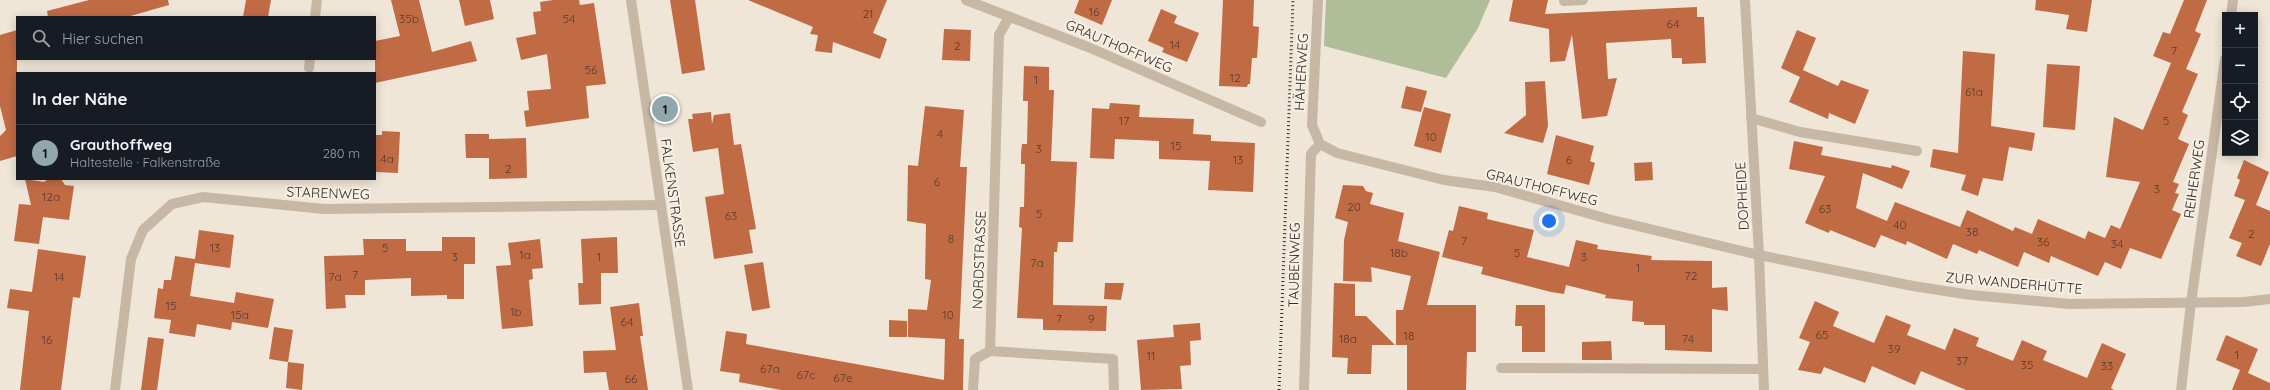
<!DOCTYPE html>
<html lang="de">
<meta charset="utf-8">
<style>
body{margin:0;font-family:Quicksand,sans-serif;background:#242831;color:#f1f3f6}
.controls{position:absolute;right:12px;top:12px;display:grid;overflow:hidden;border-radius:0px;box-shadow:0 2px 10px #0003}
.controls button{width:36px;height:36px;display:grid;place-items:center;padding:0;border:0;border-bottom:1px solid #363941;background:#171b24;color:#f1f3f6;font:20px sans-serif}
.you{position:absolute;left:1549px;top:221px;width:14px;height:14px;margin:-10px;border:3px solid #fff;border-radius:50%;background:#1a73e8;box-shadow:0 0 0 6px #1a73e833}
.badge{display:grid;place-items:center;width:26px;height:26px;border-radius:50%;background:#92a7ac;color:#111;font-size:13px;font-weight:700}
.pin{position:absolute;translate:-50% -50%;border:2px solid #fff;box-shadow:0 1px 4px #0006}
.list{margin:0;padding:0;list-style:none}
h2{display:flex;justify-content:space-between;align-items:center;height:52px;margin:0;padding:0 16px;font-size:17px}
h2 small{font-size:13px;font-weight:400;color:#9ea1a6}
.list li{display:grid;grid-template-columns:26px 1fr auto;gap:12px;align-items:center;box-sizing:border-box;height:56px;padding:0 16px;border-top:1px solid #363941}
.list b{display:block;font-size:15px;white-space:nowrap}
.list p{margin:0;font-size:13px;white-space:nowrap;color:#9ea1a6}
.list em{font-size:13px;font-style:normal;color:#9ea1a6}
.icon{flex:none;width:22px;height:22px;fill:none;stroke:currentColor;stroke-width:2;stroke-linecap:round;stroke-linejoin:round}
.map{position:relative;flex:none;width:2270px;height:390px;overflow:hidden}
.search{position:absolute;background:#171b24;box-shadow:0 2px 10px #0003;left:16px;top:16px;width:360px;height:44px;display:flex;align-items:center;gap:10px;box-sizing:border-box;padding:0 14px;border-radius:0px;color:#9ea1a6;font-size:15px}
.panel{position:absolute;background:#171b24;box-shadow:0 2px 10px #0003;left:16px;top:72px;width:360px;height:108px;border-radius:0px}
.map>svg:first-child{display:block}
</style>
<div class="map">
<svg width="2270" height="390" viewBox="0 0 2270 390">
<rect width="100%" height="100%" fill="#efe6d8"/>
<!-- green -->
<polygon fill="#afbd99" points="1326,0 1490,0 1478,28 1446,78 1324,46"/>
<!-- building -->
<g fill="#c16b45">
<polygon points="89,0 168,0 169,5 127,17 48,17 47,11"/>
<polygon points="246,0 271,0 268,17 243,17"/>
<polygon points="391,0 419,0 432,52 471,41 477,61 375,83 375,41 400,36"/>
<polygon points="459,0 490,0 494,19 465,26"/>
<polygon points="553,0 579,0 580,5 594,3 606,84 586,86 589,118 526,127 524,111 529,110 527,91 551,89 547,54 521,60 516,38 536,34 533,12 541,11 540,2"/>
<polygon points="670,0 695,0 705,70 682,74"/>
<polygon points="748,0 887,0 873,33 887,39 880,59 833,42 832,53 815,51 818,35 810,34 813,27"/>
<polygon points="1079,0 1112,0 1102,25 1074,13"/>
<polygon points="1223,0 1254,0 1253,26 1259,27 1257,58 1252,58 1250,84 1248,84 1247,87 1219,86"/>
<polygon points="1513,0 1548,0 1545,14 1697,7 1697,17 1704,17 1706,63 1682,64 1682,58 1672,58 1671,39 1606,43 1608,79 1617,78 1607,116 1582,119 1572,35 1565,61 1550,62 1549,29 1509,21"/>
<polygon points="2036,0 2092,0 2087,32 2066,29 2069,15 2035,10"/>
<polygon points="2184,0 2207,0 2195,31 2201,34 2186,69 2198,74 2182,112 2188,115 2178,139 2189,144 2173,182 2179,184 2175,193 2179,194 2172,210 2181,214 2161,259 2130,248 2121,269 2105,262 2098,276 2051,256 2049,263 2024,252 2018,267 1979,250 1977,254 1953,244 1947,259 1907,241 1906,245 1881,235 1875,248 1830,230 1829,233 1805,223 1825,176 1789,169 1794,141 1823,147 1821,155 1891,168 1892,165 1910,171 1902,189 1863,173 1856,208 1887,221 1895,202 1960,227 1967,210 2013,231 2015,227 2032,234 2038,219 2085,239 2088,231 2105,238 2111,225 2120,229 2140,182 2106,177 2114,117 2143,130 2171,63 2153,56 2163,32 2170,34"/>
<polygon points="1161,9 1177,16 1174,23 1199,33 1187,62 1162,52 1164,48 1148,41"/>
<polygon points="944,29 971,30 970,61 942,60"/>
<polygon points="17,30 17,156 0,161 0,136 6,130 0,106 0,35"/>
<polygon points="1797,30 1816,38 1803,70 1838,86 1841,80 1869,90 1855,124 1829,113 1828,119 1789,102 1800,77 1781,68"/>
<polygon points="1963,51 1995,54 1991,126 2035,133 2032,151 2009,147 2003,181 1983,178 1978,196 1961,190 1966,175 1930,167 1933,149 1958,153"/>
<polygon points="2047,64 2080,66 2075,130 2043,127"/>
<polygon points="1024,66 1049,67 1049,90 1054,90 1051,161 1077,162 1073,242 1058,242 1057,252 1054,252 1053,305 1107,306 1106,331 1043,330 1043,319 1017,318 1022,228 1019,227 1020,207 1024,207 1025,164 1021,164 1021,153 1022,144 1027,144 1028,101 1023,101"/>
<polygon points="1545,81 1548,126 1543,143 1504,133 1526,115 1525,82"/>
<polygon points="1406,86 1427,91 1421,112 1401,108"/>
<polygon points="1110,103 1140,105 1139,117 1194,119 1193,134 1211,135 1211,141 1255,143 1253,192 1208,190 1210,161 1159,159 1159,141 1115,139 1114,159 1090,158 1092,108 1109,109"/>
<polygon points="925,106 964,110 960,167 967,167 959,339 964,339 963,390 781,390 739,382 740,374 720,371 726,331 747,334 746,344 944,380 945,339 908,337 908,309 927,310 931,280 925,279 926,224 907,221 908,165 918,166"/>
<polygon points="1424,107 1451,114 1441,153 1414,146"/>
<polygon points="711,112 712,124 714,115 730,113 734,145 741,144 756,229 749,230 753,253 714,259 705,197 724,194 718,148 693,152 688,119 693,119 692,114"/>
<polygon points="382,131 400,132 398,173 375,172 375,135 382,135"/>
<polygon points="465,134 489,134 489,139 526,138 527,178 489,179 489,158 466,158"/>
<polygon points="1556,135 1594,146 1590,161 1595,163 1589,185 1547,174"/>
<polygon points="2244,160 2269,172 2256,205 2270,211 2270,244 2261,266 2236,256 2242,243 2229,238 2245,200 2234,196 2240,180 2237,178"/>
<polygon points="1652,162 1653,180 1635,181 1634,163"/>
<polygon points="25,179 44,182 48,179 61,179 65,185 74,186 69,220 43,217 39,244 14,241 19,204 31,205"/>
<polygon points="1343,185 1363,186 1366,191 1373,193 1370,204 1404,213 1398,241 1440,252 1427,305 1476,305 1476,352 1467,352 1466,390 1407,390 1407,345 1396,345 1396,310 1403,310 1411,276 1371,267 1372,282 1343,281 1344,240 1348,222 1335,218"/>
<polygon points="1459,206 1488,213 1487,219 1534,230 1527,257 1569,267 1576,240 1598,245 1597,249 1652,256 1651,260 1712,261 1712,288 1727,287 1728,311 1712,309 1712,352 1665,350 1665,325 1644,325 1644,322 1632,321 1633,301 1605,298 1606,295 1566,285 1564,294 1551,292 1481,274 1483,267 1442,257 1449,230 1453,231"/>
<polygon points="199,230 234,235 230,268 195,263 190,296 234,303 236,292 274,299 268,328 232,322 231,330 197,324 195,337 169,333 171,320 154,318 158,288 163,289 164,280 171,280 175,256 195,259"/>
<polygon points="442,237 475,237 475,264 464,264 464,299 447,299 447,295 411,296 411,278 365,280 365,295 345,295 346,308 326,309 324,256 364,255 363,239 406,239 406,251 442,251"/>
<polygon points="617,237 618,273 601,273 601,304 579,305 578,283 583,283 581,239"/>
<polygon points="540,239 543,268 532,269 533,279 529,280 533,326 502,329 496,266 511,265 508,243"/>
<polygon points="38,249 86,256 80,298 73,297 61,390 20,390 29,311 7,308 10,289 32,292"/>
<polygon points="763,262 770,308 752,311 744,265"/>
<polygon points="1105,283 1124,283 1121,300 1104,299"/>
<polygon points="1334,283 1355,284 1355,316 1366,316 1395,345 1372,345 1371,374 1347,374 1348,358 1332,357"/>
<polygon points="1815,301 1839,312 1833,326 1874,343 1886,315 1911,325 1907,335 1945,350 1954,328 1979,338 1976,346 2013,361 2022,340 2047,351 2043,360 2087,378 2102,343 2126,354 2111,388 2114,390 1966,390 1921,371 1915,385 1872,366 1865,383 1824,367 1821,374 1798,370 1810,342 1799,338"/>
<polygon points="639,303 643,336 640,336 648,390 609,390 606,372 584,373 583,351 616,350 610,307"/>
<polygon points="1516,305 1545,305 1545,352 1522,352 1522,326 1515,326"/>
<polygon points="889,320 907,321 907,337 889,337"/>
<polygon points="1200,323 1201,340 1190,341 1191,365 1180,366 1182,389 1141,390 1137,340 1174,337 1173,325"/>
<polygon points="274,327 293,330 288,362 269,359"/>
<polygon points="2226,335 2258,349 2248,373 2270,383 2270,390 2232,390 2240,370 2216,360"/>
<polygon points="148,337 164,339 157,390 141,390"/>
<polygon points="1611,341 1612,360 1582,360 1582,342"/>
<polygon points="288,362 304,364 302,390 286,388"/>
</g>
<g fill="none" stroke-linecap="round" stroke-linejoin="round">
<!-- minor -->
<g stroke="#c7b7a5" stroke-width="10">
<polyline points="631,0 688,390"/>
<polyline points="966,0 1088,47 1261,122"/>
<polyline points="1318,0 1312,125 1320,144"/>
<polyline points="1745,0 1759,255 1764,390"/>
<polyline points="1564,1 1583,0"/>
<polyline points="2231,15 2233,0"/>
<polyline points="315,17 317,0"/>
<polyline points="1009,17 999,35 990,351 1113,359 1114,390"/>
<polyline points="309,68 310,59"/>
<polyline points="1751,118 1800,132 1917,151"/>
<polyline points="1320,144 1337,153 1444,180 1495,187 1608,219 1759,255 1913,286 1971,295 2069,304 2244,302 2270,299"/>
<polyline points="1501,368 1763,369"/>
<polyline points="115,390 131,259 143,230 172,204 203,197 324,209 661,205"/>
<polyline points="973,390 975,359 990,351"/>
<polyline points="1304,390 1311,154 1320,144"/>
<polyline points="2181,390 2191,303 2225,59"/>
</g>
<!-- rail -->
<polyline stroke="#332b26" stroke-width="3" stroke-dasharray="1 3" stroke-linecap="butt" points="1279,390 1293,0"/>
</g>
<g text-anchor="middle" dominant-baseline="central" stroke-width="4" stroke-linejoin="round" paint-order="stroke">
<!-- number labels -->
<g font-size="12" fill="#563b2e">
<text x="1094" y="11">16</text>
<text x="868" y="13">21</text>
<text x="409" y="18">35b</text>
<text x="569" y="18">54</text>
<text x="1673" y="23">64</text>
<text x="1175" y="44">14</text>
<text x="957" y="45">2</text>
<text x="2174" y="50">7</text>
<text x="591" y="69">56</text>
<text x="1235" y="77">12</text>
<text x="1036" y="79">1</text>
<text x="1974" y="91">61a</text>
<text x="1124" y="120">17</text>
<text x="2166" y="120">5</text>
<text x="940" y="133">4</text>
<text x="1431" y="136">10</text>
<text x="1176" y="145">15</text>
<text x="1039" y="148">3</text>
<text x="387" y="158">4a</text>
<text x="1238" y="159">13</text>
<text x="1569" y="159">6</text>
<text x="508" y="168">2</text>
<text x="937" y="181">6</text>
<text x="2157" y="188">3</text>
<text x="51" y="196">12a</text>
<text x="1354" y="206">20</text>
<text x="1825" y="208">63</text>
<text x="1039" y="213">5</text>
<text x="731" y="215">63</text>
<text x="1900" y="224">40</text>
<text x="1972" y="231">38</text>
<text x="2251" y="233">2</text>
<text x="951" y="238">8</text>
<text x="1464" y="240">7</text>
<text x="2043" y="241">36</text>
<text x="2117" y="243">34</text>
<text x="215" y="247">13</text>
<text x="385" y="247">5</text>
<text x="1399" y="252">18b</text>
<text x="1517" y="252">5</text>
<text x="525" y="254">1a</text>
<text x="455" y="256">3</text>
<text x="599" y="256">1</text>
<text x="1584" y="256">3</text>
<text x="1037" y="262">7a</text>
<text x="1638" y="267">1</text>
<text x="355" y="274">7</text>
<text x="1691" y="275">72</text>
<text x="59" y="276">14</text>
<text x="335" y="276">7a</text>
<text x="171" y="305">15</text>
<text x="516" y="311">1b</text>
<text x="240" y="314">15a</text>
<text x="948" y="314">10</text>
<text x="1059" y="318">7</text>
<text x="1091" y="318">9</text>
<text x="627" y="321">64</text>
<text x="1822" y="334">65</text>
<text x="1409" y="335">18</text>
<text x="1348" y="338">18a</text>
<text x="1688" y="338">74</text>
<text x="47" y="339">16</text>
<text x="1894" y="348">39</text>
<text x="2237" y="354">1</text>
<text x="1151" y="355">11</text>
<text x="1962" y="360">37</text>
<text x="2027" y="364">35</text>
<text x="2107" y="365">33</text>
<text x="770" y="368">67a</text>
<text x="806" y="374">67c</text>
<text x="843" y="377">67e</text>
<text x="631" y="378">66</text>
</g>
<!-- street labels -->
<g font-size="14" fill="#332b26" stroke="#f8f0e4">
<text transform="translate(1119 46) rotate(23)">GRAUTHOFFWEG</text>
<text transform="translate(1301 72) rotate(-87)">HÄHERWEG</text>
<text transform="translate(2194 179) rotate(-82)">REIHERWEG</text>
<text transform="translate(1542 187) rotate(14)">GRAUTHOFFWEG</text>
<text transform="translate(328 193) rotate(2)">STARENWEG</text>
<text transform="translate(673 193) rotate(82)">FALKENSTRASSE</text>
<text transform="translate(1742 196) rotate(-93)">DOPHEIDE</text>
<text transform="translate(979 260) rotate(-88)">NORDSTRASSE</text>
<text transform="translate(1294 265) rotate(-89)">TAUBENWEG</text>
<text transform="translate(2014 283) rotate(5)">ZUR WANDERHÜTTE</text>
</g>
</g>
</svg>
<div class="controls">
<button>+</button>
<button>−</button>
<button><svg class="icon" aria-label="locate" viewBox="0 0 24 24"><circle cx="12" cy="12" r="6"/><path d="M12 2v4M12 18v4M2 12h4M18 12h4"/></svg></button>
<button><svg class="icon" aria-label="layers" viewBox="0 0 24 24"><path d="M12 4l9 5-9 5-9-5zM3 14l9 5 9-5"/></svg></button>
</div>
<div class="you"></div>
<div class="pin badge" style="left:665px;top:109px">1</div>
<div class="search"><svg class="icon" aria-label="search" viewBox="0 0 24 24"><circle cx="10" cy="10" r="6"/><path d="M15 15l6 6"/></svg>Hier suchen</div>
<section class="panel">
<h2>In der Nähe<small></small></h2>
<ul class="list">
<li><span class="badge">1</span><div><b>Grauthoffweg</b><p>Haltestelle · Falkenstraße</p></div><em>280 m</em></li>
</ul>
</section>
</div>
